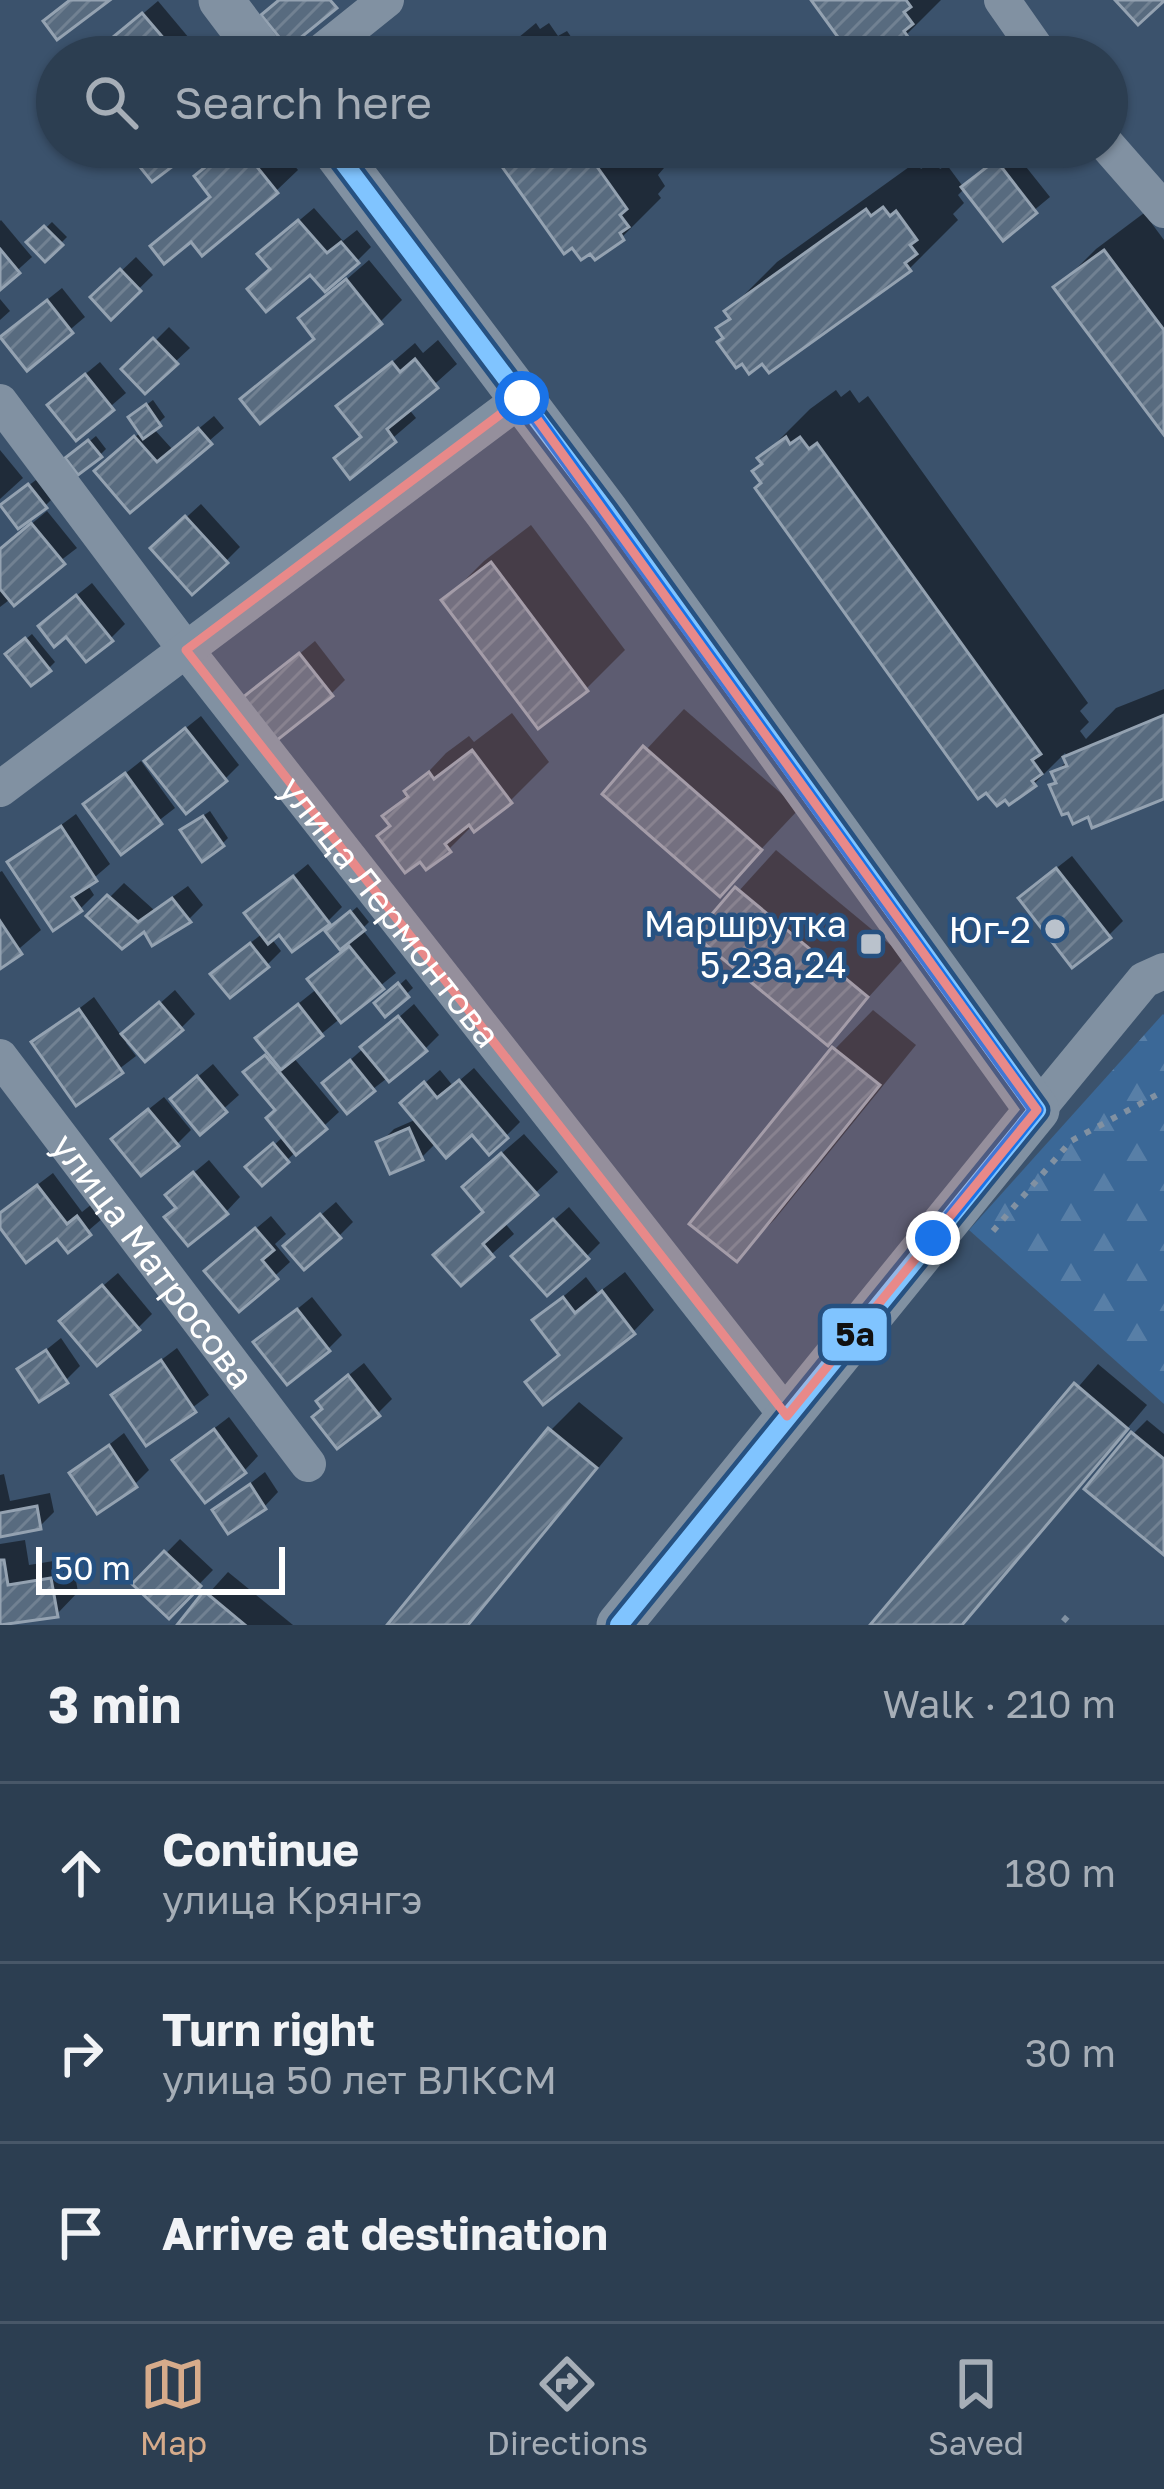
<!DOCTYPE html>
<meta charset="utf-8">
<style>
body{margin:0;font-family:"Golos Text",sans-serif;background:#344558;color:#f1f3f6}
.scale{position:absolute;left:36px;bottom:30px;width:249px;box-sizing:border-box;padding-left:12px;border:6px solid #fff;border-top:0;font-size:33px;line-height:42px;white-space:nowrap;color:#fff;-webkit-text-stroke:9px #265181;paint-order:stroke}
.stop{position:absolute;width:36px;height:36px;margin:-27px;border:9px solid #1a73e8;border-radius:50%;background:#fff}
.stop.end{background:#1a73e8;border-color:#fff;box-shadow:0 3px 12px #0008}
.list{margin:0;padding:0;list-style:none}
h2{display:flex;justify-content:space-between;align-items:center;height:156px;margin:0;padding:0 48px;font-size:51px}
h2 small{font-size:39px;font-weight:400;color:#a6aeb7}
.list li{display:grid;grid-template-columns:78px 1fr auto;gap:36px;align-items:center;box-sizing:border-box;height:180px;padding:0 48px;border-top:3px solid #485768}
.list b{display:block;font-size:45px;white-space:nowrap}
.list p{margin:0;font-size:39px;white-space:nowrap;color:#a6aeb7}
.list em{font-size:39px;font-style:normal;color:#a6aeb7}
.icon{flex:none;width:66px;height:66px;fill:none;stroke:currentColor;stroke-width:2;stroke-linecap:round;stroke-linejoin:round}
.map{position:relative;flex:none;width:1164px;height:1625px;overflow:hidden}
.search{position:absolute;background:#2c3e51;box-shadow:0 3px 9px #0004;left:36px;right:36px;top:36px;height:132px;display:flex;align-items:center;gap:30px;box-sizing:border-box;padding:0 42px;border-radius:66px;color:#a6aeb7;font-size:45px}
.sheet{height:696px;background:#2c3e51}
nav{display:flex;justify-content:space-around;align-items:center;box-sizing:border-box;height:168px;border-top:3px solid #485768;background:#2c3e51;font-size:33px;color:#a6aeb7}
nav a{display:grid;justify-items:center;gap:6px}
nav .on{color:#d6ab8b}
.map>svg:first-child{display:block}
</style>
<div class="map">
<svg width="1164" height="1625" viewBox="0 0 1164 1625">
<defs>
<pattern id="forest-firs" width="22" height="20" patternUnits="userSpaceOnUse" patternTransform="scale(3)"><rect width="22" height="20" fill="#3b6897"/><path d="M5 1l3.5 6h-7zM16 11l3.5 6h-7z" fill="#587fa7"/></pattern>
<pattern id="building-hatch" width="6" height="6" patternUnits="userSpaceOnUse" patternTransform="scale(3)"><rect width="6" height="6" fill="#586b7f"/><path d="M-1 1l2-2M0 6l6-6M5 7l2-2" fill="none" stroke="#718192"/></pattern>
</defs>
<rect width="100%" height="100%" fill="#3b526c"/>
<!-- forest -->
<polygon fill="url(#forest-firs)" points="1163,1014 1164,1015 1164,1404 969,1230"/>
<!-- shadow -->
<g fill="#0007">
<polygon points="815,0 941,0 906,35"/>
<polygon points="158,1 189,38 169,57 111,57 120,33"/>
<polygon points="536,23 540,29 549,23 558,36 567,31 585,57 495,57"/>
<polygon points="229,147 279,147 298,170 276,191 191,238 154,246 212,195 198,177"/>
<polygon points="492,147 649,147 664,168 658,175 665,186 658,194 661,198 622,237"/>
<polygon points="1011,148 1050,197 1003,236 965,188 958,195 964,203 953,214 958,220 909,269 726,337 720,329 732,317 728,311 777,262 916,162 921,169 934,160 940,169 947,165 964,188"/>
<polygon points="314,208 343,241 357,230 371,247 357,261 273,268 276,240"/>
<polygon points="1144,213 1164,240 1164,430 1057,288 1096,249"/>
<polygon points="1,220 32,257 0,286 0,221"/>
<polygon points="52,222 67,237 46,258 31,242"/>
<polygon points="136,257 153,275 111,316 94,297"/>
<polygon points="369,260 402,300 380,322 244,400 316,336 302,318"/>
<polygon points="62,288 85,317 27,366 18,323"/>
<polygon points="0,299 10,311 0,320"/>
<polygon points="169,327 190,348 145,390 126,370"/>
<polygon points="438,340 457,364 408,408 416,418 351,474 338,458 362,435 340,407 415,343 423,353"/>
<polygon points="100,362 126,393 76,436 65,391"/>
<polygon points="836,390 841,397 850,390 859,403 868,396 1088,703 1080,711 1089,722 1080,731 1086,739 1116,708 1164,689 1164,795 1089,813 1053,786 1058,781 1055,773 1068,760 1065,753 1034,784 764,482 761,458 810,409"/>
<polygon points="153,400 165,417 153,428 173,450 214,416 224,428 130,509 112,457 142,431 138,411"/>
<polygon points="96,436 106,449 100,455 76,452"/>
<polygon points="0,450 23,478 0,499"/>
<polygon points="36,480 51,500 45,506 10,499"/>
<polygon points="201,504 240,547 226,561 168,534"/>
<polygon points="47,511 77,548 0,607 0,550"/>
<polygon points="531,525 625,650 586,689 445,600 484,561"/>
<polygon points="92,583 125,624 111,638 56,612"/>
<polygon points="32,634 55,662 49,668 15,648"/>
<polygon points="315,641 345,680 331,694 246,698"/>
<polygon points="684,709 799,809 720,893 606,793"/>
<polygon points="512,713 549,762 510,801 473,825 449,849 393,825 386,817 446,753 469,736 474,742"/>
<polygon points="201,716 239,765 225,779 162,747"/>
<polygon points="141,761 175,808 121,850 87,804"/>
<polygon points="210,811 228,838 222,844 190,825"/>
<polygon points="76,814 110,864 87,884 94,895 80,909 11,862"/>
<polygon points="776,850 905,957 828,1042 699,935"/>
<polygon points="1072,856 1123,921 1109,935 1036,884"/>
<polygon points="308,864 342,907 328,921 280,931 271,938 281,951 267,965 229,960 263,933 248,913"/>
<polygon points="2,871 41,930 0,965 0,872"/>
<polygon points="124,883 154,910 188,886 203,905 189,919 145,928 91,916"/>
<polygon points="357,907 369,922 362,929 396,973 293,1057 339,1112 287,1160 250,1167 284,1136 261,1058 270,1051 273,1024 318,988 344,950 329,931"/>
<polygon points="406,979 413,988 386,1013 378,1004"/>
<polygon points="175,990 195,1014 181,1028 130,1040 126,1043 136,1056 76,1102 35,1043 94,997 122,1037"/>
<polygon points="414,1004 439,1035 425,1049 373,1089 340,1069"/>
<polygon points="873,1010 916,1045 775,1219 737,1258 835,1049"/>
<polygon points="213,1064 239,1095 200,1130 188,1085"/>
<polygon points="474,1068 520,1122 506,1136 473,1131 437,1142 421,1158 380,1143 394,1129 417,1119 418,1089 440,1070 453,1086"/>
<polygon points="164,1097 191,1130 177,1144 129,1125"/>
<polygon points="524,1134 558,1172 504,1222 514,1234 461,1282 486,1210 487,1166"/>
<polygon points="209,1160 240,1197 226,1212 178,1208 184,1181"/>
<polygon points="53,1173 82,1212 92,1204 103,1218 68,1248 58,1235 0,1223 0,1215 11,1205"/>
<polygon points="336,1202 353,1222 339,1236 301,1232"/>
<polygon points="569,1207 600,1243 586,1257 529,1242"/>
<polygon points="271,1216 286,1234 275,1244 290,1262 240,1308 222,1257"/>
<polygon points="625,1272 654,1310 633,1332 529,1382 561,1352 536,1320 586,1277 598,1293"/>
<polygon points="118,1273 152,1314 138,1328 77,1308"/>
<polygon points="312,1297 342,1335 328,1349 257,1342"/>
<polygon points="61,1338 80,1366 66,1380 21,1370"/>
<polygon points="177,1348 209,1395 147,1442 115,1395"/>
<polygon points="364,1363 392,1399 378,1413 326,1408 334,1387"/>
<polygon points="1098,1364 1147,1405 962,1625 874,1625"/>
<polygon points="579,1402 623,1438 469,1625 391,1625 551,1430"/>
<polygon points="229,1417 258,1456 244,1471 190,1447"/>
<polygon points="1147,1420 1164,1434 1164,1551 1133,1434"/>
<polygon points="124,1433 149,1470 135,1484 73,1473"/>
<polygon points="265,1472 278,1492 264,1507 216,1510"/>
<polygon points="4,1474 10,1501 50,1493 54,1512 40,1526 0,1534 0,1475"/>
<polygon points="180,1539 213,1570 169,1615 136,1584"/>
<polygon points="25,1540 29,1565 72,1558 78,1592 57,1614 0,1625 0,1544"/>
<polygon points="228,1572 293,1625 180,1625"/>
</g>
<!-- building -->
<g fill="url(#building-hatch)" stroke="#94a2b1" stroke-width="3">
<polygon points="70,0 110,0 57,40 43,21"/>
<polygon points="279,0 330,0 337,8 288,48 261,15"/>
<polygon points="811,0 906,0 911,7 904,12 913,24 904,31 908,37 881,57 875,51 865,57 857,46 848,51"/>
<polygon points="1115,0 1164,0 1164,1 1138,25"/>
<polygon points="142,13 177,54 109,57 101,47"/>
<polygon points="198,147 152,182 140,167 165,147"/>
<polygon points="230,147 241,147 278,193 202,256 191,242 164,264 150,246 210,197 194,176"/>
<polygon points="488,147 583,147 627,209 620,215 629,227 620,233 624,240 595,260 590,254 581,260 572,248 564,254"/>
<polygon points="996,160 1037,213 1003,241 961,187"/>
<polygon points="883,207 890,216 896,211 917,240 910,245 917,254 905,263 911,271 769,373 762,364 749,374 742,364 736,368 717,342 723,338 716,328 730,319 724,311 866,209 871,216"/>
<polygon points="298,220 327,253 341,242 359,263 325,292 310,275 266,312 247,289 270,269 257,254"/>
<polygon points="44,226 63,245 45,262 26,242"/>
<polygon points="0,249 20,273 0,290"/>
<polygon points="1104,250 1164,330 1164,435 1053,287"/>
<polygon points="120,269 141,291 111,320 90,297"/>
<polygon points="346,279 382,324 260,424 240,399 314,339 298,318"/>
<polygon points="47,300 73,333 27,371 0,337"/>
<polygon points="153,338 178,364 145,394 121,369"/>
<polygon points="415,359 438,388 387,429 396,442 350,479 334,458 361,437 336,406 392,362 400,372"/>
<polygon points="85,374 114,410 76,441 47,405"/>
<polygon points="146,404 161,426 143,439 128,417"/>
<polygon points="198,428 212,444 130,513 94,471 134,436 157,462"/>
<polygon points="786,437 790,444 800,437 809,449 817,443 1041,754 1032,760 1042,774 1032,781 1036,786 1009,805 1005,800 997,806 986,793 978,799 755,488 761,483 752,471 762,464 757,458"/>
<polygon points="88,440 102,457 78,475 65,458"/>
<polygon points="28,484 47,508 18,529 0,505"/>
<polygon points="185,516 228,563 192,595 150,548"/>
<polygon points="31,523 65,564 14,606 0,589 0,549"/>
<polygon points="491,562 588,691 538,729 441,600"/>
<polygon points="76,595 113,641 86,662 66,637 54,647 38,626"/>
<polygon points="25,638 51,671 31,686 5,654"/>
<polygon points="299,653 333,696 276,741 242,698"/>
<polygon points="1164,715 1164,799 1092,828 1088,817 1073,824 1068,813 1062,815 1049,785 1056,783 1051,772 1067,766 1063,757"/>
<polygon points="185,728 227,781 186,814 144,761"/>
<polygon points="643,746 762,850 720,897 602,794"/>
<polygon points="472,750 512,803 474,832 469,825 445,844 451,852 426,870 420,862 405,873 377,836 390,826 382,816 408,797 404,791 429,772 434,779"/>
<polygon points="125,773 162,824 121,855 83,804"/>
<polygon points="203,816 224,846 202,862 180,830"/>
<polygon points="61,826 97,881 72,897 82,911 53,931 7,862"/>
<polygon points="1056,868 1111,938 1072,968 1018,898"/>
<polygon points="293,876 330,924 292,952 279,935 268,944 244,913"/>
<polygon points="735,887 868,997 828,1046 694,935"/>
<polygon points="107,895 138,922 172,898 191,922 152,946 144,932 122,949 86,916"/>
<polygon points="350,911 365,930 340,950 325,931"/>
<polygon points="0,921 22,954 0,969"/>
<polygon points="250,943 269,967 230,998 210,974"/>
<polygon points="349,946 384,989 341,1023 307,979"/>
<polygon points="398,983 409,997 385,1017 374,1003"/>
<polygon points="159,1002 183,1030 145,1062 121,1034"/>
<polygon points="298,1004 323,1036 281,1070 255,1038"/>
<polygon points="79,1009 123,1073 76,1106 31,1042"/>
<polygon points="398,1016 427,1051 389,1082 360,1047"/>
<polygon points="832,1047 880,1085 737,1262 689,1224"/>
<polygon points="265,1055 327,1129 296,1155 266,1118 275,1110 243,1072"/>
<polygon points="350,1060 375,1091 347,1114 322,1083"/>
<polygon points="197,1076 227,1112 200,1135 170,1099"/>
<polygon points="459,1080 508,1138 489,1155 472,1135 446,1158 400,1103 424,1082 437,1098"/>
<polygon points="148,1109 179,1146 141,1176 111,1139"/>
<polygon points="409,1128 423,1160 390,1174 376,1142"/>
<polygon points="273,1143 289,1162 262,1186 245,1167"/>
<polygon points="501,1153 538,1195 483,1244 494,1257 461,1286 433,1255 483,1212 462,1187"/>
<polygon points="193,1172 228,1214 188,1246 164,1217 176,1208 165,1195"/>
<polygon points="37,1185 67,1224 77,1216 91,1235 68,1253 57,1239 26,1263 0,1228 0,1213"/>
<polygon points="320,1214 341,1238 304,1270 283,1246"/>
<polygon points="553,1219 589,1259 547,1296 511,1256"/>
<polygon points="255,1228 274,1250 262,1260 278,1279 239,1312 204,1271"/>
<polygon points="102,1285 140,1330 97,1366 59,1321"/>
<polygon points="602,1291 635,1334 543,1405 525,1382 559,1355 532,1320 563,1297 575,1313"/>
<polygon points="297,1309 330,1351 287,1385 253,1342"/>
<polygon points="46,1350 68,1383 39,1402 17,1369"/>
<polygon points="161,1360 196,1412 146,1446 111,1395"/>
<polygon points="348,1375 380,1416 337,1449 312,1417 322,1409 316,1401"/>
<polygon points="1074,1383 1128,1429 962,1625 870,1625"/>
<polygon points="548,1428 597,1468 468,1625 387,1625"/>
<polygon points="214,1429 246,1473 205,1503 172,1460"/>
<polygon points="1131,1432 1164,1459 1164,1555 1084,1489"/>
<polygon points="109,1445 137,1487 97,1514 69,1473"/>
<polygon points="250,1484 266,1509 228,1534 212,1510"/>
<polygon points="37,1506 41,1529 0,1537 0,1513"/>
<polygon points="164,1551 201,1586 169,1619 132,1584"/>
<polygon points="0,1560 4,1560 8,1585 51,1578 58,1617 0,1625"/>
<polygon points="204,1591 245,1625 177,1625"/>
</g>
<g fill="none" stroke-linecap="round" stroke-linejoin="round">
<!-- path -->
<g stroke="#8191a2" stroke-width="6" stroke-dasharray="6 9" stroke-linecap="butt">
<polyline points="993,1231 1071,1141 1164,1091"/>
<polyline points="1063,1617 1072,1625"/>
</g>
<!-- minor -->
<g stroke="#8191a2" stroke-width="36">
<polyline points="1002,0 1042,57"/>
<polyline points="315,57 386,0"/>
<polyline points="1107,145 1164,210"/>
<path id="s1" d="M0,402l186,248 601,766"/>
<polyline points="0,789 522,398"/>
<path id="s2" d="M0,1057l308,407"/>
<polyline points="1037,1110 1144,980 1164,971"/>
</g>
<!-- tertiary -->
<g stroke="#8191a2" stroke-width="45">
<polyline points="221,0 264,57"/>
<polyline points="332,147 606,511 1037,1110 619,1625"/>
</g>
<defs>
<polyline id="bus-1" points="332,147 606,511 1037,1110 619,1625"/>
</defs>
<!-- bus-1 casing -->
<use href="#bus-1" stroke="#265181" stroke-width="27"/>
<!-- bus-1 -->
<use href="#bus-1" stroke="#80c4ff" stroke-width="18"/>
</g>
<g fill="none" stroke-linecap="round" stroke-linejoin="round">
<!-- route -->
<polyline stroke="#1a73e8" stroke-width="15" points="522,398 1036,1110 933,1238"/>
</g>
<!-- marked area -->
<path fill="#e88989" fill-opacity="0.2" stroke="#e88989" stroke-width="9" stroke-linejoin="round" d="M522,398l515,712 -250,306 -601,-766z"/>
<!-- markers -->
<g fill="#bac2cc" stroke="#265181" stroke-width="4.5">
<circle cx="1055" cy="929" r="12"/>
<rect x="859" y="932" width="24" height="24" rx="6"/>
</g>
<g text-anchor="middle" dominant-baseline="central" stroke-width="9" stroke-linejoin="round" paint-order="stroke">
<!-- street labels -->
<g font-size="36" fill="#fff" stroke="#265181">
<text stroke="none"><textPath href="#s1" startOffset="642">улица Лермонтова</textPath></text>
<text stroke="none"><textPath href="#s2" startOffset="255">улица Матросова</textPath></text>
</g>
<!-- poi labels -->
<g font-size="36" fill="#fff" stroke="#265181" text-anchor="end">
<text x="847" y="923">Маршрутка<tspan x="847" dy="41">5,23а,24</tspan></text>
<text x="1031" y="929">Юг-2</text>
</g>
</g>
<rect stroke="#265181" stroke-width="4.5" x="820" y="1306" width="69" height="57" rx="12" fill="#80c4ff"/>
<g font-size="33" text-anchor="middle" font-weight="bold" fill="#111">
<text x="855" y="1346">5а</text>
</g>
</svg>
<div class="scale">50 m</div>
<div class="stop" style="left:522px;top:398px"></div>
<div class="stop end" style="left:933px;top:1238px"></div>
<div class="search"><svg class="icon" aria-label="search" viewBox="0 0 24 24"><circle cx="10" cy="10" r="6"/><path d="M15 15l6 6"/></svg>Search here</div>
</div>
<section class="sheet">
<h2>3 min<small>Walk · 210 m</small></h2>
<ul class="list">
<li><svg class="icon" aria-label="ahead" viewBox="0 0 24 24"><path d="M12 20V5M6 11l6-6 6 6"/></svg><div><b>Continue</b><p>улица Крянгэ</p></div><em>180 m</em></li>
<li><svg class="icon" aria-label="right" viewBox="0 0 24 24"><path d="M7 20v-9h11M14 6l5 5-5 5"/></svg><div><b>Turn right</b><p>улица 50 лет ВЛКСМ</p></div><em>30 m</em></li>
<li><svg class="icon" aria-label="arrive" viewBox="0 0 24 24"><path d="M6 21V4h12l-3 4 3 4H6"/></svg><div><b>Arrive at destination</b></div></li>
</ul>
</section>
<nav>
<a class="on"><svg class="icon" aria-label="map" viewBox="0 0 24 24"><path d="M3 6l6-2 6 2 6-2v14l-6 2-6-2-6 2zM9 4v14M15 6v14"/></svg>Map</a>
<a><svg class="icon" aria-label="directions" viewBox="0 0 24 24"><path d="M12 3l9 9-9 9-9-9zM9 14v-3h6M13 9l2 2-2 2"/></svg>Directions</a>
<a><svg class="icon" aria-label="saved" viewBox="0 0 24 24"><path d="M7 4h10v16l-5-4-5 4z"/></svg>Saved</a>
</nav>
